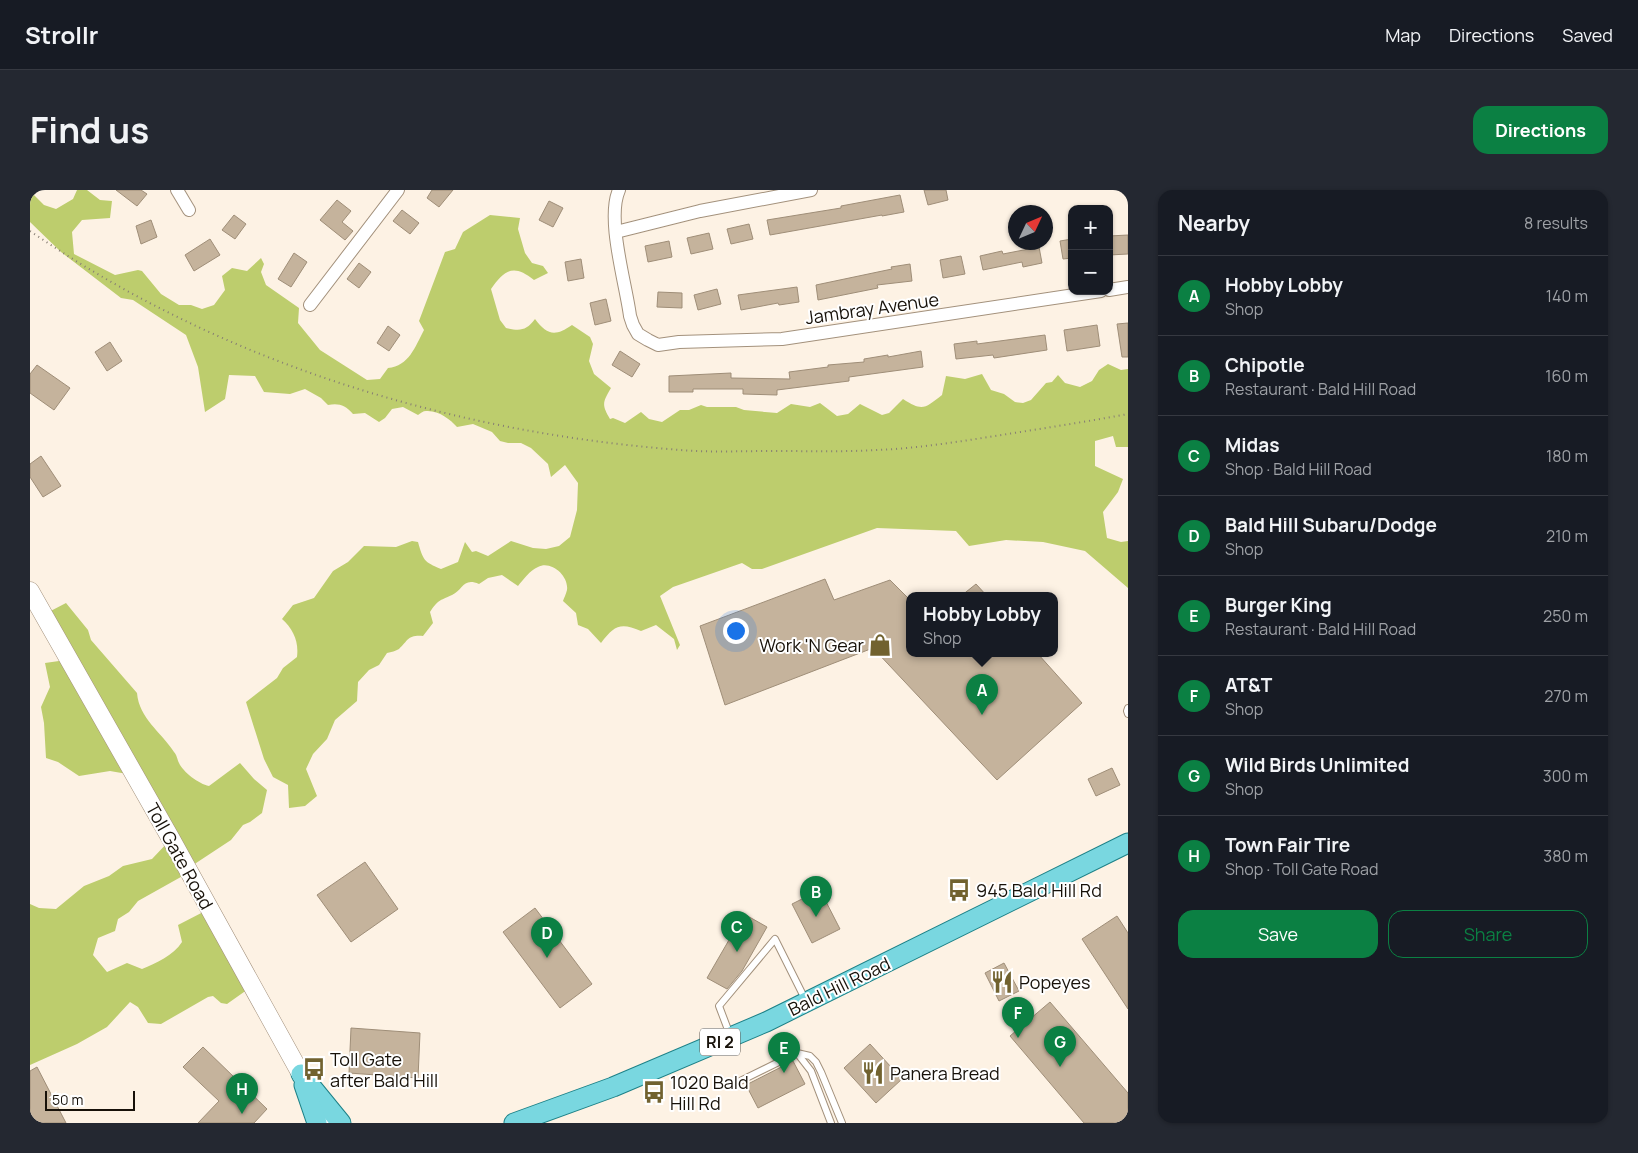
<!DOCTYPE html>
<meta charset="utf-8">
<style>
body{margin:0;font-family:Manrope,sans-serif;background:#242831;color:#f1f3f6}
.controls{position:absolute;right:15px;top:15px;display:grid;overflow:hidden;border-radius:10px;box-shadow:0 1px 4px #0004}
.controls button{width:45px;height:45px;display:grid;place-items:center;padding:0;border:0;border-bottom:1px solid #363941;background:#171b24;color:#f1f3f6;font:25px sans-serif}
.compass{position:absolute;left:978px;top:15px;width:45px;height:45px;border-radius:50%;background:#171b24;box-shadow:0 1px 4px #0004;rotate:46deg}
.scale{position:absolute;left:15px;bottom:12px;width:90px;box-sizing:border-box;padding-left:5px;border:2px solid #171109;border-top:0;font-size:14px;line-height:18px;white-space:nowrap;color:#171109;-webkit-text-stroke:4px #fff;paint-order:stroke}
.you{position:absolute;left:705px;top:440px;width:18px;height:18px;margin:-12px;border:4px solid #fff;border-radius:50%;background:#1a73e8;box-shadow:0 0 0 8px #1a73e833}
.badge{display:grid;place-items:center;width:32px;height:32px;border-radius:50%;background:#0b8043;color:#fff;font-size:16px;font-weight:700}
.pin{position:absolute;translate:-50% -41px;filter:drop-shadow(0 1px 2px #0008)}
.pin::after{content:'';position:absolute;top:26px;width:18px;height:15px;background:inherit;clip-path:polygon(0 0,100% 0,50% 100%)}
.popup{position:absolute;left:876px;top:402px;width:152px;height:65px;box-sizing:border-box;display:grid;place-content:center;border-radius:10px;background:#171b24;filter:drop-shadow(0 1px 4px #0005);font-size:16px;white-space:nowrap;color:#9ea1a6}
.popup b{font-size:19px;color:#f1f3f6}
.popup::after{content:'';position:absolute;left:50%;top:100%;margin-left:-10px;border:10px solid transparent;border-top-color:#171b24}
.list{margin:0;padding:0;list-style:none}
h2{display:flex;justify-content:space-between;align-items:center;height:65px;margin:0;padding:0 20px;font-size:21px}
h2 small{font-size:16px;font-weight:400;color:#9ea1a6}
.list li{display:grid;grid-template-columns:32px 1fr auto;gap:15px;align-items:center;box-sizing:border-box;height:80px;padding:0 20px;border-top:1px solid #363941}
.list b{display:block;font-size:19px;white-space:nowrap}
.list p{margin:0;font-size:16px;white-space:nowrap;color:#9ea1a6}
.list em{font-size:16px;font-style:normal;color:#9ea1a6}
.actions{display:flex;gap:10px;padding:15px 20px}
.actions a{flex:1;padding:11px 0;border:1px solid #0b8043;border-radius:15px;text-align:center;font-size:18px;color:#0b8043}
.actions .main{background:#0b8043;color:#fff}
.map{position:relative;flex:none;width:1098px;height:933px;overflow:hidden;border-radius:15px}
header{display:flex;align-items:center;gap:30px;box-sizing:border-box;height:70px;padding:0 25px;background:#171b24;border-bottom:1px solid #363941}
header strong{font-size:24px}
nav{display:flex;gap:28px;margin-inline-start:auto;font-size:18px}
.intro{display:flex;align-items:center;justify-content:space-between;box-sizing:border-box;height:120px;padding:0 30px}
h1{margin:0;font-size:35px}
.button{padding:12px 22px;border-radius:15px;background:#0b8043;color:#fff;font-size:18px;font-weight:700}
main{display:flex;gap:30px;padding:0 30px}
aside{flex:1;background:#171b24;border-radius:15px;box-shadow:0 1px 4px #0004}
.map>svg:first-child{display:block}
</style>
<header>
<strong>Strollr</strong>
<nav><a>Map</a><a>Directions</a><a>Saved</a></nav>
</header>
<div class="intro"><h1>Find us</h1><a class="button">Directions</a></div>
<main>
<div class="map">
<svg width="1098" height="933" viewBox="0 0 1098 933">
<rect width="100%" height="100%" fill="#fdf2e4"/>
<!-- forest -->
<g fill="#bdcd6d">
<path d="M47,0h10l13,10 12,1 -2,17 -28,2 -10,12 2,22 41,21 23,-5 4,1 19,23 18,11h12l11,4 12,-4 11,-15 -3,-14 10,-8 15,3 14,-13 3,6 -3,8 5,13 33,23 -1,15 22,27 47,30 13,-1 8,-11c21,-2 27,-21 36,-38l-5,-9 26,-69 10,-3 8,-17 27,-17 30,3 -2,11 7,24 7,10 11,3 5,7 -14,7c-20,-16 -29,-11 -43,9l9,31 6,8c14,3 20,3 29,-9 12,16 20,18 37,6l18,12 3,7 -4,17 5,13 17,14c-9,15 -9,17 -1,31l3,-1 12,5 16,-11 8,7 13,3 18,-12h9l12,-5 6,2h29l8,3 33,3 14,-9 19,3 10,-4 17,13 11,-2 12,-10 22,11 7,-2 14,-14c20,13 22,9 39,-4l4,-19 19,3 17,-5 9,16 13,4 11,8 8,1 8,-3 15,-17 6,-1 6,-7 7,8 15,4 12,-6 7,-11 9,-6 13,6 7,-1v78h-12l-3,-11 -18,5v25l28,13 -5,13 -15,20 4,26 14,4 7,-1v47l-43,-37 -42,-9 -37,-2 -37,6 -13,-15 -79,-3 -115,41h-10l-10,-6 -69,24 -13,9 20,49 -3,5 -3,-11 -18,-14 -15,6c-21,-9 -27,-5 -40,12l-13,-14 -10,-4 -2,-12 -13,-12c1,-3 3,-7 4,-11 2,-14 -16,-30 -29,-23 -8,3 -15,13 -20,19l-16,-11 -14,3 -9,6c-16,-7 -16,6 -27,11 -13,6 -14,5 -22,17l3,11 -10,13c-16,-1 -14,4 -24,13 -3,2 -8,3 -12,4l-8,12 -10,5 -11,12 -1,19 -22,19 -8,19 -14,15 -7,15 11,27 -12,10 -16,2 -1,-23 -15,-8 -9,-18 -18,-57 31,-24 6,-10 14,-11c2,-16 -4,-28 -15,-38l11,-14 21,-7 19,-27 15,-9 16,-16 32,1 16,-6 6,1c5,18 6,20 23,27l17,-7 7,-20 7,10 4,-1 12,5 23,-15 22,7 13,1 13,-3 11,-9 7,-27 1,-27 -13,-18 -14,12 -3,-13 -17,-16 -10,-5h-13l-8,-2 -8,-9 -19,-8 -16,3c-7,-8 -19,-17 -31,-16 -3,0 -5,2 -8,4l-15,-8 -11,2 -7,9 -6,4 -14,-9 -12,1c-8,-9 -14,-11 -25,-9l-7,-7 -16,-9 -15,5 -26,-2 -9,-16 -26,-1 -4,24 -20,13 -7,-45 -12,-32 -53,-35 -12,-2 -60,-46 -31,-30v-31l14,14 12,4 17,-10z"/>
<path d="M36,413l22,27 3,10 46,53c2,25 24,39 37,59 3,3 3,7 5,11 4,9 20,21 30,23l31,-23 14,16 13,11 -5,23 -12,9 -7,3 -12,15 -44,29 1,4 -50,28 -9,11 -11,7 -3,12 -17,7 -5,17 14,17 20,-9 15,6c14,-6 31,-13 40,-27l-4,-17 31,-16 42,78 -24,17 -6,-1 -8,-7 -5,1 -47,27 -13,-1 -10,-16 -8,-5 -23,25 -30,17 -47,21v-161l9,4 17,1 28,-23 25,-10 14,-10 29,-7 17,-18 -36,-66 -23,-4 -31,5 -21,-14 -12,-4 -2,-35 -3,-16 9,-20 -5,-24 21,-3 -25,-44z"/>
</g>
<!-- building -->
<g fill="#c5b39c" stroke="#9f8e78">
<polygon points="86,0 111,0 117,4 107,16"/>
<polygon points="402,0 423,0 409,17 397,8"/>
<polygon points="894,0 916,0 918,10 898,15"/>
<polygon points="870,5 874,22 852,26 852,25 740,45 737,30 811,18 811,16"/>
<polygon points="307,10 321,21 312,32 323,41 315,50 290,30"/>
<polygon points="519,11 533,18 523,37 509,30"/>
<polygon points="372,20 389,33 380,44 363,31"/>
<polygon points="204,25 216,34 205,49 192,40"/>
<polygon points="121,30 127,47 111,54 106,36"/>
<polygon points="719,34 723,49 701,54 697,39"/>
<polygon points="679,43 683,59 661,64 657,48"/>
<polygon points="1098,45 1098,64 1079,65 1079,46"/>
<polygon points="180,49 190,65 164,81 155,65"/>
<polygon points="1042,49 1042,68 1033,69 1030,51"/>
<polygon points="639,51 642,67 618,72 615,56"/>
<polygon points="1009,57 1012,73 993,77 992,72 953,80 950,66 972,61 973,64"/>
<polygon points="264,63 277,72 261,97 248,89"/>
<polygon points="931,66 935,84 913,88 910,70"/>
<polygon points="551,69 554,88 538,91 535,72"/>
<polygon points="329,73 341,82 329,98 317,89"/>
<polygon points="880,74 882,91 847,95 848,98 788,110 786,95 862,79 861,77"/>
<polygon points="767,97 769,112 749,115 748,113 711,120 708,105"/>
<polygon points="687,99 691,114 668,120 664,105"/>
<polygon points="628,102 652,103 652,118 627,117"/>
<polygon points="576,109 581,131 565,135 560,113"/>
<polygon points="1098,133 1098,167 1092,167 1087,134"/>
<polygon points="1067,135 1070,156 1037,161 1034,140"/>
<polygon points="358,136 370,145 359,161 347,153"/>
<polygon points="1015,145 1017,160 964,168 963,165 926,169 924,154 947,151 947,154"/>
<polygon points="80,152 92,171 77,181 65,162"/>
<polygon points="590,161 610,174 602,187 582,175"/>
<polygon points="891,161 893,177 819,187 819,191 747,200 747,205 713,204 713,199 663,199 663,202 639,202 639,186 701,183 701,188 760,189 759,182 798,177 798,175 834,172 834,169 858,165 858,167"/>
<polygon points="7,175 40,198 24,220 0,203 0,184"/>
<polygon points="11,266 31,296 13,307 0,287 0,274"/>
<polygon points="795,389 804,410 860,390 880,410 880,464 1008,464 1052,513 967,590 843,458 695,515 670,436"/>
<polygon points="946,394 957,406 931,406"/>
<polygon points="1082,578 1090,595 1066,606 1058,589"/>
<polygon points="335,672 368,719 321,752 287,705"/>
<polygon points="790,700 810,739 782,753 762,714"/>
<polygon points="505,718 562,794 530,818 473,742"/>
<polygon points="714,724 737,737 712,781 697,799 677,788"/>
<polygon points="1087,726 1098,743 1098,819 1052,749"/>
<polygon points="974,773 989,801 969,811 955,783"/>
<polygon points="1020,812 1098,903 1098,933 1054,933 980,846"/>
<polygon points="321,838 390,843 388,888 319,883"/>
<polygon points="840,854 872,889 846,913 814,878"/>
<polygon points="173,857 237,919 224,933 168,933 189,911 153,877"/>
<polygon points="763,871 775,894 728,918 716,895"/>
<polygon points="7,877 36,933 0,933 0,881"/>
</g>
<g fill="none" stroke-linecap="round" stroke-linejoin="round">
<defs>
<g id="service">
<polyline points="1098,518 1097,521 1098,524"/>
<polyline points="700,845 689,816 745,749 776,811"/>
<polyline points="767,863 781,881 801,933"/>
<polyline points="702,895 767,863 780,866 786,872 791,882 812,933"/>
</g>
<g id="minor">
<polyline points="147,0 159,20"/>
<path d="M589,0c-13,29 7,94 11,126l3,9 5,9 10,6 10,5 21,-3 103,-3 319,-48"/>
<polyline points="586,42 670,21 781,0"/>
<polyline points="1079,100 1098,97"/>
<polyline points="280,115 368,0"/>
</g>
<polyline id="secondary" points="0,401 141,649 298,933"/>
<g id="primary">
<polyline points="271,884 311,933"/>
<polyline points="274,895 287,933"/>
<polyline points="484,933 583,897 736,832 1098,653"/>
</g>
</defs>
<!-- service casing -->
<use href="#service" stroke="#a3917c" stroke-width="8"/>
<!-- minor casing -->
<use href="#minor" stroke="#a3917c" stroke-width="14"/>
<!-- secondary casing -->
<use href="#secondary" stroke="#a3917c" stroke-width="19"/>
<!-- primary casing -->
<use href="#primary" stroke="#1d8187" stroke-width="21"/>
<!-- path -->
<path stroke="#867d73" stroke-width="2" stroke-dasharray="1 4" stroke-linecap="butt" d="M0,41c195,134 428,204 664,220 26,1 53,0 80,0 35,0 69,1 104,-1 45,-2 91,-10 136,-17 38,-6 76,-12 114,-19"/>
<!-- service -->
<use href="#service" stroke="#fff" stroke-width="6"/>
<!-- minor -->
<use href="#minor" stroke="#fff" stroke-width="12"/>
<!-- secondary -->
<use href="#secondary" stroke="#fff" stroke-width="18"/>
<!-- primary -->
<use href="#primary" stroke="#79d7e0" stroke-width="19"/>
</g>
<!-- icons -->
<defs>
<symbol id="shop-bare" viewBox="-9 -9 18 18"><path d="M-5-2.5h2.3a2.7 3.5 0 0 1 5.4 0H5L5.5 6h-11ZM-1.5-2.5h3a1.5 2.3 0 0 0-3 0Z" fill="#71622f" stroke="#fff" stroke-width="2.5" paint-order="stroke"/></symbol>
<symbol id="bus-bare" viewBox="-9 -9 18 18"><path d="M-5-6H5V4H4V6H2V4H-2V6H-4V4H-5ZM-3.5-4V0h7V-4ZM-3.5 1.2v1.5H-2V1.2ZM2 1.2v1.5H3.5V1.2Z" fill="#71622f" stroke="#fff" stroke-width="2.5" paint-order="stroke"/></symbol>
<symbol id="restaurant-bare" viewBox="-9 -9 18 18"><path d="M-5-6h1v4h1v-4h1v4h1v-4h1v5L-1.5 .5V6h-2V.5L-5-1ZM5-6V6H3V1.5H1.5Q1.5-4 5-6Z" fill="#71622f" stroke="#fff" stroke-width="2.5" paint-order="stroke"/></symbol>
</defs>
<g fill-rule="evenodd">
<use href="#shop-bare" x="834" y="439" width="32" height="32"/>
<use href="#bus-bare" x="913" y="684" width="32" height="32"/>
<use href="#restaurant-bare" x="956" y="776" width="32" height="32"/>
<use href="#bus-bare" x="268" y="863" width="32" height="32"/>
<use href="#restaurant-bare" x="827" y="867" width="32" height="32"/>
<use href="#bus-bare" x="608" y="886" width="32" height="32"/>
</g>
<g text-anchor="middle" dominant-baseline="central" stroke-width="4" stroke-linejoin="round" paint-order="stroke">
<!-- shield labels -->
<rect fill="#fff" stroke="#5d5853" stroke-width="1" x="670" y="838.5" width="40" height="27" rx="4"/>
<g font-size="16" font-weight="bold" fill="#171109">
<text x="690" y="852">RI 2</text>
</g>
<!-- street labels -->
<g font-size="18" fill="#171109" stroke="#fff">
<text transform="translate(842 118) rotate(-8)">Jambray Avenue</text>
<text transform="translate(150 666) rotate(61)">Toll Gate Road</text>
<text transform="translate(809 796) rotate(-26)">Bald Hill Road</text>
</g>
<!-- poi labels -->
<g font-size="18" fill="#171109" stroke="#fff" text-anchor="start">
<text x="834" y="455" text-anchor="end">Work 'N Gear</text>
<text x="946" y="700">945 Bald Hill Rd</text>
<text x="989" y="792">Popeyes</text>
<text x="300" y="869">Toll Gate<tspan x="300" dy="21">after Bald Hill</tspan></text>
<text x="860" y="883">Panera Bread</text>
<text x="640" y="892">1020 Bald<tspan x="640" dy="21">Hill Rd</tspan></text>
</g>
</g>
</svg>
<div class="controls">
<button>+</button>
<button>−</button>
</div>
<svg class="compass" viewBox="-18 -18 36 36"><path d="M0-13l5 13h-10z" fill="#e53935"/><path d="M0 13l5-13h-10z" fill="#9ea1a6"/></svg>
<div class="scale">50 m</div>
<div class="you"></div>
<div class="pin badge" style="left:952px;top:525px">A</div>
<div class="popup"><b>Hobby Lobby</b>Shop</div>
<div class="pin badge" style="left:786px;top:727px">B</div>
<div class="pin badge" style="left:707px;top:762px">C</div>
<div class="pin badge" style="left:517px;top:768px">D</div>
<div class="pin badge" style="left:754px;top:883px">E</div>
<div class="pin badge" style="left:988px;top:848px">F</div>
<div class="pin badge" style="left:1030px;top:877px">G</div>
<div class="pin badge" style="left:212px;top:924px">H</div>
</div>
<aside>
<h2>Nearby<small>8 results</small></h2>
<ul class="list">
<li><span class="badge">A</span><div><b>Hobby Lobby</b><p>Shop</p></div><em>140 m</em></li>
<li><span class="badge">B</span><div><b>Chipotle</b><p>Restaurant · Bald Hill Road</p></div><em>160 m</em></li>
<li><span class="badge">C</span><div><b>Midas</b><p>Shop · Bald Hill Road</p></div><em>180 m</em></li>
<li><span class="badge">D</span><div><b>Bald Hill Subaru/Dodge</b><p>Shop</p></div><em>210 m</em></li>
<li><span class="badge">E</span><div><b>Burger King</b><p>Restaurant · Bald Hill Road</p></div><em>250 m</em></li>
<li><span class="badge">F</span><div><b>AT&amp;T</b><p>Shop</p></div><em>270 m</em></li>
<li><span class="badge">G</span><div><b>Wild Birds Unlimited</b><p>Shop</p></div><em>300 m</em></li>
<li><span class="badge">H</span><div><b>Town Fair Tire</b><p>Shop · Toll Gate Road</p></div><em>380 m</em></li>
</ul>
<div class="actions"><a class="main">Save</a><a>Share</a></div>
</aside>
</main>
